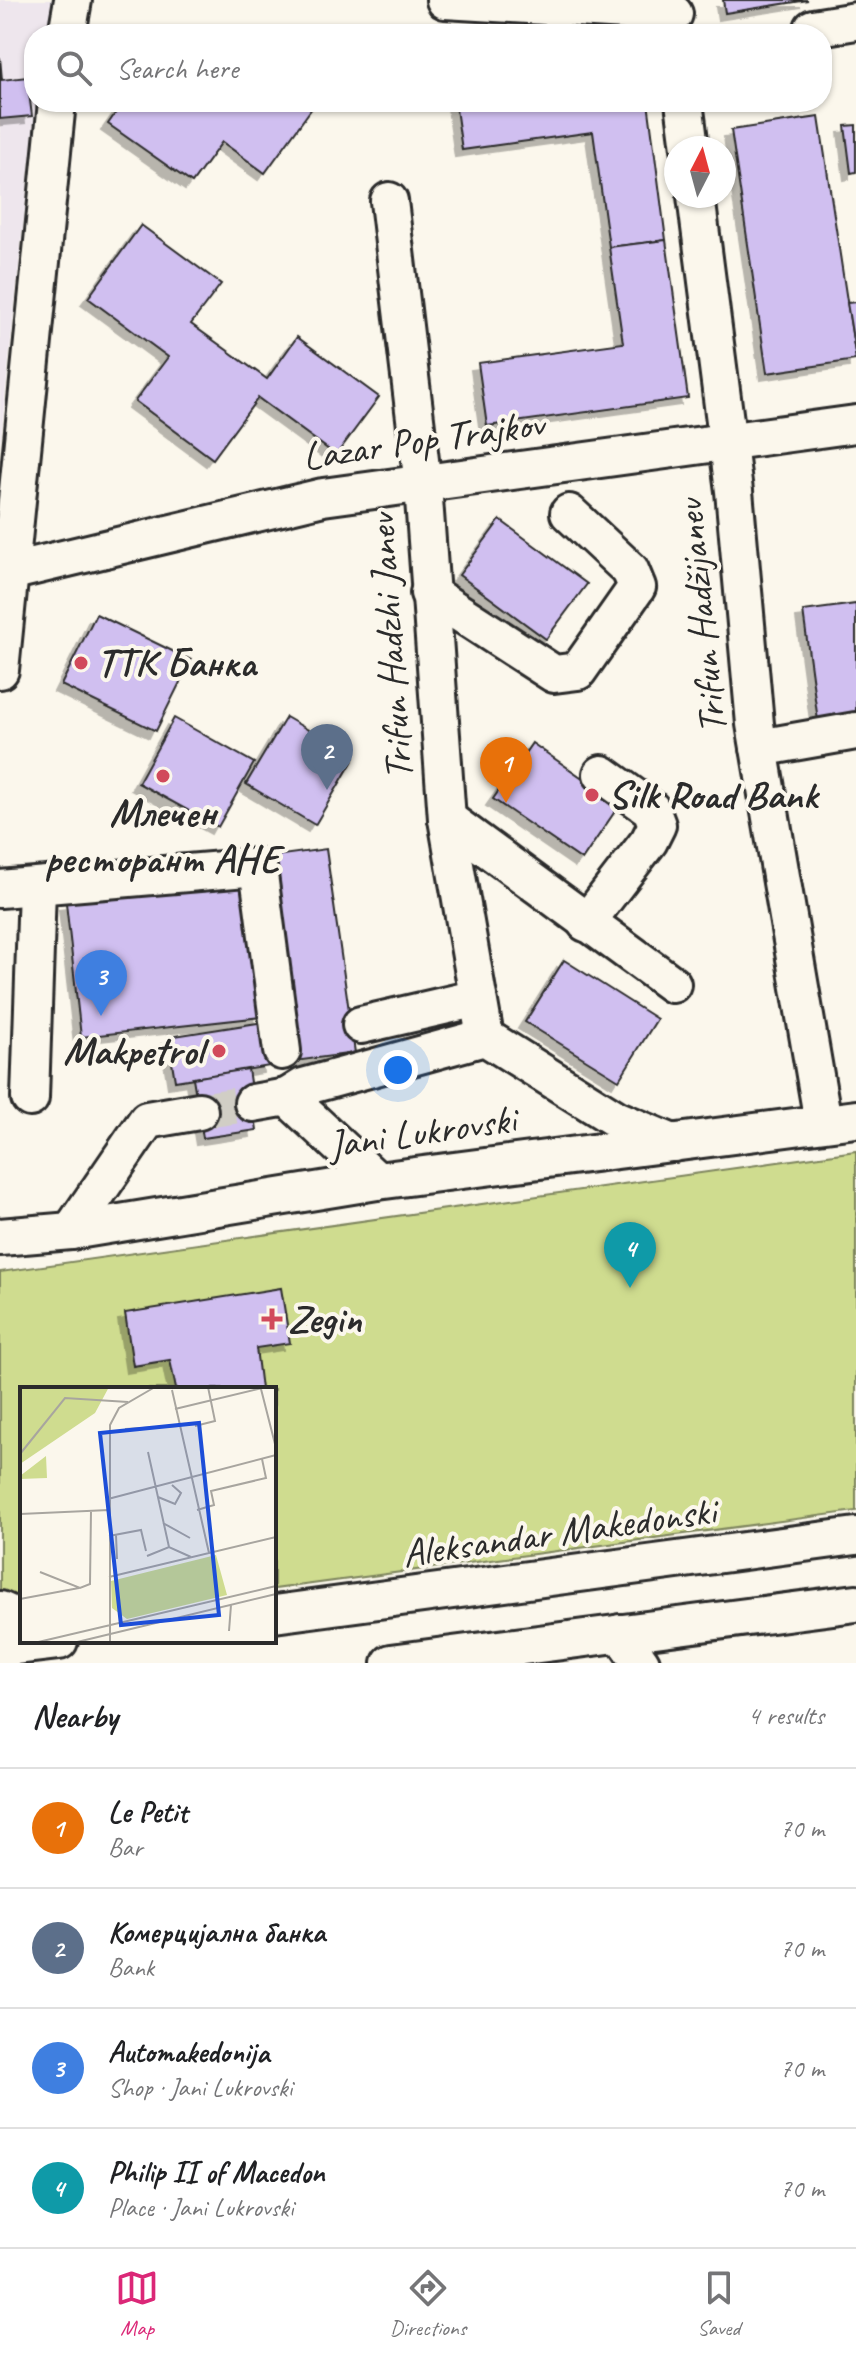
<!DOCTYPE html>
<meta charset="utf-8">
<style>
body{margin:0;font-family:Caveat,sans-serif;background:#f6f6f6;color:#202124}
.compass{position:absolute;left:664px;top:136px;width:72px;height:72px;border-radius:50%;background:#fff;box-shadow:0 2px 6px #0004;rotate:6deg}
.you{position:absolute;left:398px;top:1070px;width:28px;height:28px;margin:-20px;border:6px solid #fff;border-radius:50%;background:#1a73e8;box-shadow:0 0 0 12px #1a73e833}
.badge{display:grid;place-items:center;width:52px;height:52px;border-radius:50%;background:#db2777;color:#fff;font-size:26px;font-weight:700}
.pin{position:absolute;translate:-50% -66px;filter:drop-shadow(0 2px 4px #0008)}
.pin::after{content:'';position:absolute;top:42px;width:28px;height:24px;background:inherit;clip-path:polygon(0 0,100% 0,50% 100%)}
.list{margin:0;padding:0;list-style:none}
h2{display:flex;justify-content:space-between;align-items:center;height:104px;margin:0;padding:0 32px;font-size:34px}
h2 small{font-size:26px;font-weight:400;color:#757577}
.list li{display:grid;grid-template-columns:52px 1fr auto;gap:24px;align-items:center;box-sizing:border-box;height:120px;padding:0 32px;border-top:2px solid #e0e0e0}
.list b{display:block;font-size:30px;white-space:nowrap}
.list p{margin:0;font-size:26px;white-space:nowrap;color:#757577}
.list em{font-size:26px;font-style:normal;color:#757577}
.icon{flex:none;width:44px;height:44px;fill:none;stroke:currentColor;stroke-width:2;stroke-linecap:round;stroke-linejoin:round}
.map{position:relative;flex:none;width:856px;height:1663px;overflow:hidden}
.search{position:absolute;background:#fff;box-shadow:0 2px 6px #0004;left:24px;right:24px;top:24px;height:88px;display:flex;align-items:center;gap:20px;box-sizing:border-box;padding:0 28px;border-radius:32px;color:#757577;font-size:30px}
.sheet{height:584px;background:#fff}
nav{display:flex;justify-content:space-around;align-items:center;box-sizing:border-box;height:112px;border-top:2px solid #e0e0e0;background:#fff;font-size:22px;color:#757577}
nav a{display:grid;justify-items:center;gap:4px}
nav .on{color:#db2777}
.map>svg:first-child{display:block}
</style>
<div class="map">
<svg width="856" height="1663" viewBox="0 0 856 1663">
<defs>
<filter id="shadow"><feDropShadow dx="-7" dy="7" stdDeviation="0" flood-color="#0004"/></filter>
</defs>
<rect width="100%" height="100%" fill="#fbf7ec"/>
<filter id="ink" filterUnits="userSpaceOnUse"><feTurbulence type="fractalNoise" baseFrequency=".0125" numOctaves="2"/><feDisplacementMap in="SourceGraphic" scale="16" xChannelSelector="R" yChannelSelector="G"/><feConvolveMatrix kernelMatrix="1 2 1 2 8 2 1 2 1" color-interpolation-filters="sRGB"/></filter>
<g filter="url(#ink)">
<!-- built -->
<polygon fill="#eee6ed" points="0,0 53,0 47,34 34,34 36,102 0,447"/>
<!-- green -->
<polygon fill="#cfdc8f" stroke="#7d845d" stroke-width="2" points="856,1151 856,1511 274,1589 274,1389 22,1389 22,1602 0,1592 0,1272"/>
<!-- building -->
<g fill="#d0bff0" stroke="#2b2b2b" stroke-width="2" filter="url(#shadow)">
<polygon points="723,0 808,0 725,13"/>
<polygon points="0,57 2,80 27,77 32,116 0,119"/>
<polygon points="123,102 304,102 312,108 265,173 222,142 192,183 108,124"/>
<polygon points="455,102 648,102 666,240 609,247 593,132 462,150"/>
<polygon points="819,117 856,360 767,373 731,130"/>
<polygon points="856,125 856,172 851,173 845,126"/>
<polygon points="141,225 221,284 191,324 267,379 297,337 379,397 336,455 258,398 213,459 135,401 168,357 88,298"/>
<polygon points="666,240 688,398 487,426 478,363 623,343 609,247"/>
<polygon points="856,302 856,357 847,303"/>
<polygon points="500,520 587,584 546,639 459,575"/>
<polygon points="856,604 856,716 818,721 803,611"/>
<polygon points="96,614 191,660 156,731 61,685"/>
<polygon points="286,717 355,757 315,825 246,784"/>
<polygon points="174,718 254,763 218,827 138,783"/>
<polygon points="532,743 620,804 582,860 493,799"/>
<polygon points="326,849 355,1053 295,1061 267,857"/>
<polygon points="247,884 261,1017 81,1037 66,903"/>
<polygon points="564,960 657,1019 619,1080 525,1022"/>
<polygon points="264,1022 270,1066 175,1081 168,1037"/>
<polygon points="248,1069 257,1130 203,1138 193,1078"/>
<polygon points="281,1288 290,1343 256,1348 261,1389 176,1389 170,1360 133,1366 125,1313"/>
</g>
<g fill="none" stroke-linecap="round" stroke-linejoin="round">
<!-- minor-tunnel -->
<polyline stroke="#d1cec5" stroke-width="36" stroke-dasharray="36 18" stroke-linecap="butt" points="199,1111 253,1103"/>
<defs>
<g id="minor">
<polyline points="445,0 674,14"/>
<polyline points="813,28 856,21"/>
<polyline points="67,34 73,0"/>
<polyline points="684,102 690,148"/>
<polyline points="696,196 734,491 755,724 823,1122"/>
<polyline points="389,201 423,485 447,819 485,1037"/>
<polyline points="9,572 323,497 856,424"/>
<polyline points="429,593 554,674 578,671 637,587 630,570 569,513"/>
<polyline points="0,670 57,102"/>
<polyline points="759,748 856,731"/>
<polyline points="447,819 672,984"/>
<polyline points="0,889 258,867 282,1051"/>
<polyline points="586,923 649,841 657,825 651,809 602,774"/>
<polyline points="361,1025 478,998"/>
<polyline points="287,1097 303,1087 485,1037 616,1119 673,1143"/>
<polyline points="30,1098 37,888"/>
<polyline points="253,1103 287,1097 377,1181"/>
<polyline points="71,1231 147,1120 199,1111"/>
<polyline points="0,1237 71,1231 377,1181 856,1119"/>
<polyline points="0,1610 22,1620"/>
<polyline points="274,1614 856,1536"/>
<polyline points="620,1633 641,1663"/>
<polyline points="0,1648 59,1641"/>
<polyline points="391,1663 856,1603"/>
</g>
</defs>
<!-- minor casing -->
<use href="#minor" stroke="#2b2b2b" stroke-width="42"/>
<!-- minor -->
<use href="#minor" stroke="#fbf7ec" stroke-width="36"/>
</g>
</g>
<!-- markers -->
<g fill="#d1495b" stroke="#fbf7ec" stroke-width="3">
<circle cx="81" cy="663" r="8"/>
<circle cx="163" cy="776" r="8"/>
<circle cx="592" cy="795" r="8"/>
<circle cx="219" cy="1051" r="8"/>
<path d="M268 1307h8v8h8v8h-8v8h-8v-8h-8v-8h8z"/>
</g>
<g text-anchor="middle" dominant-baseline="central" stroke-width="8" stroke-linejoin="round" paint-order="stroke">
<!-- street labels -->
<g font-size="40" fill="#2b2b2b" stroke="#fbf7ec">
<text transform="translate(423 440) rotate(-8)">Lazar Pop Trajkov</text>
<text transform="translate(701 617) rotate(-96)">Trifun Hadžijanev</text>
<text transform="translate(390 647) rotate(-94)">Trifun Hadzhi Janev</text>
<text transform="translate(422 1132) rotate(-8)">Jani Lukrovski</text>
<text transform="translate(559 1532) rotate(-8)">Aleksandar Makedonski</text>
</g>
<!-- poi labels -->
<g font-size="40" font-weight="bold" fill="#2b2b2b" stroke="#fbf7ec" text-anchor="start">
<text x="97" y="663">ТТК Банка</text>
<text x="608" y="795">Silk Road Bank</text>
<text x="163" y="813" text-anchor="middle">Млечен<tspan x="163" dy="46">ресторант АНЕ</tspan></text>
<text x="203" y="1051" text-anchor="end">Makpetrol</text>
<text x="288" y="1319">Zegin</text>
</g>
</g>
<!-- overview -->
<g transform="translate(20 1387)">
<rect width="256" height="256" fill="#fbf7ec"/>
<path d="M0,0h89l-14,26 -75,51zM26,69l1,22 -27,1v-3zM196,168l11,40 -100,24 -15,-11 -1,-27z" fill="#cfdc8f"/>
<path fill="none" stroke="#a8a59f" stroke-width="2" d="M241,2l15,59M152,3l37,163M155,22l91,-22M175,39l20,-5 -7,-34M105,42l53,-3M128,65l21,95M0,67l45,-56 63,4M138,110l17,7 6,-11 -9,-8M88,112l168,-44M177,123l17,-5 -3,-14 55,-13 -4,-19M0,127l89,-4M143,136l27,15M96,148l1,24M89,149l32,-6 5,21M127,169l22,-9 22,10M20,185l40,16 10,-4 1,-73M89,190l167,-40M0,212l59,-11M209,244l2,-26M14,256l242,-57M53,256l203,-49M90,256v-218l9,-17 36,-21"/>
<path fill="#1d4ed8" fill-opacity="0.15" stroke="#1d4ed8" stroke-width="4" d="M179,36l20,192 -98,10 -21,-192z"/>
<rect width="256" height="256" fill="none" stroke="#2b2b2b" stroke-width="4"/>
</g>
</svg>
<svg class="compass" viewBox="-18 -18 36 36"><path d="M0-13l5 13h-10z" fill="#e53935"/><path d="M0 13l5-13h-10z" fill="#757577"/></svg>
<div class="you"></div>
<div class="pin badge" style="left:506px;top:803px;background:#e8710a">1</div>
<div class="pin badge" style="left:327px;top:790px;background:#5c6f8a">2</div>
<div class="pin badge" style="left:101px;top:1016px;background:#3f7fe0">3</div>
<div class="pin badge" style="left:630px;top:1288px;background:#0f9aa8">4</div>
<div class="search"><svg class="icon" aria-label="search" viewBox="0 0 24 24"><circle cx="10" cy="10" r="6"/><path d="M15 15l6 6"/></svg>Search here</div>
</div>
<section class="sheet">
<h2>Nearby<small>4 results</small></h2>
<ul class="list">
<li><span class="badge" style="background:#e8710a">1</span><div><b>Le Petit</b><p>Bar</p></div><em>70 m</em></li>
<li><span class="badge" style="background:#5c6f8a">2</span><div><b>Комерцијална банка</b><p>Bank</p></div><em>70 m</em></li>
<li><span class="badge" style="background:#3f7fe0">3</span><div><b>Automakedonija</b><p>Shop · Jani Lukrovski</p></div><em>70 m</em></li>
<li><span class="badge" style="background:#0f9aa8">4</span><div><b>Philip II of Macedon</b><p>Place · Jani Lukrovski</p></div><em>70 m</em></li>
</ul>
</section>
<nav>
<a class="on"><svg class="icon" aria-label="map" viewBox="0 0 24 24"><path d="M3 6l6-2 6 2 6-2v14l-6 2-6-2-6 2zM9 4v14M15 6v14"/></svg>Map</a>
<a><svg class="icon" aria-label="directions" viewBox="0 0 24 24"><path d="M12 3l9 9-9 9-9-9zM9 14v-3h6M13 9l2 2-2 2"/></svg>Directions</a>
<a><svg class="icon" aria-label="saved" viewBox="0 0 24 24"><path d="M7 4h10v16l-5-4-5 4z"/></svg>Saved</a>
</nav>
